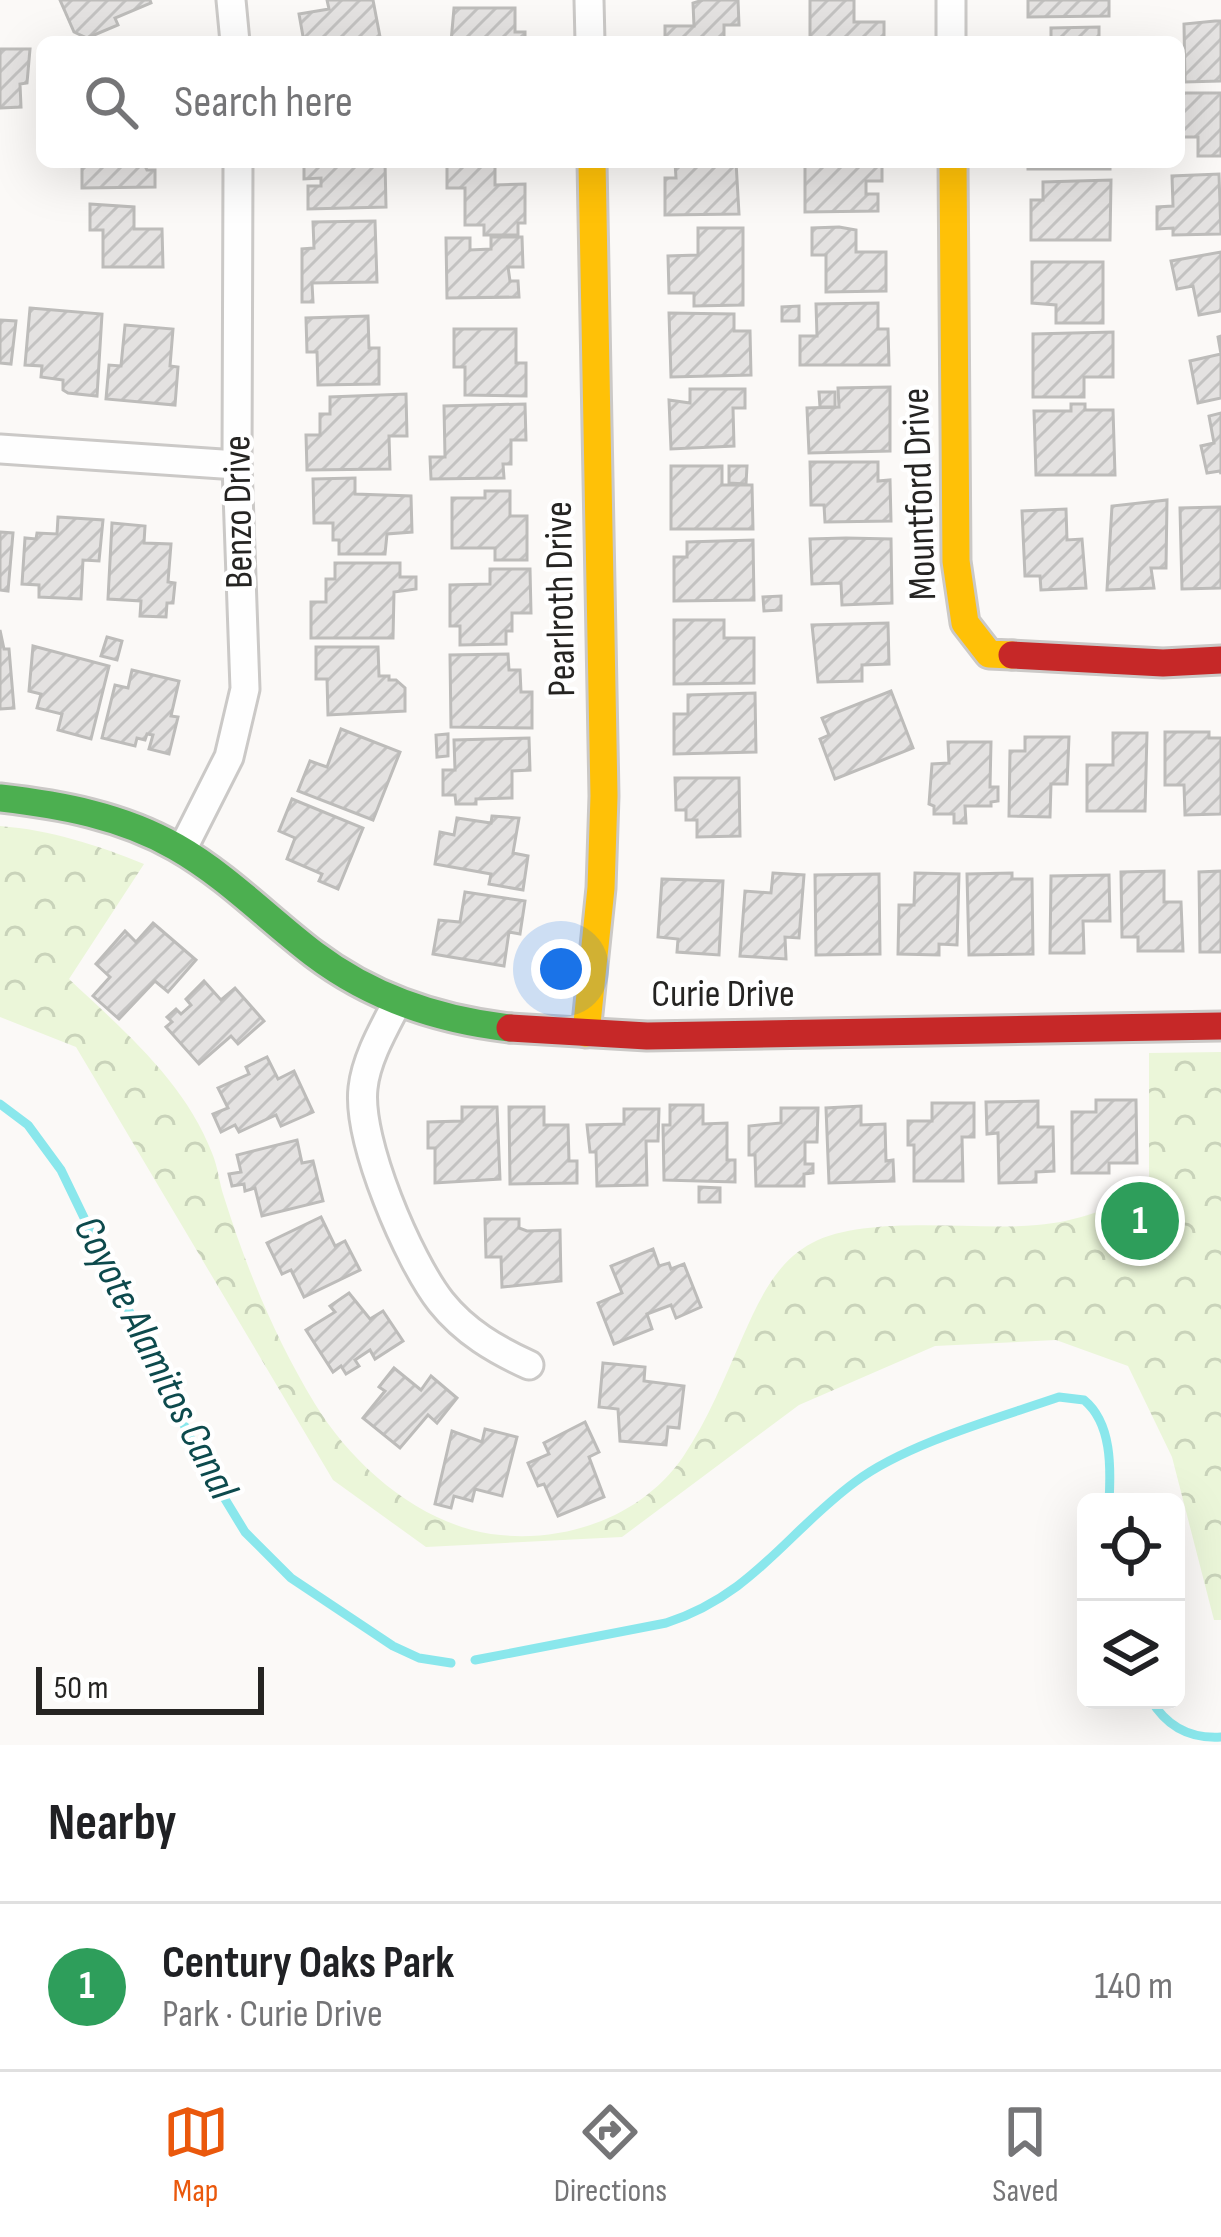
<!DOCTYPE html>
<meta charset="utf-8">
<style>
body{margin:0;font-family:"Sofia Sans Condensed",sans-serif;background:#f6f6f6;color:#202124}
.controls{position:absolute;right:36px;bottom:36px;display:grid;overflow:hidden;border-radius:18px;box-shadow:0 12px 48px #0002}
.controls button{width:108px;height:108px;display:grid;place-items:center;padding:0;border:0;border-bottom:3px solid #e0e0e0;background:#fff;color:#202124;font:60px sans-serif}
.scale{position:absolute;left:36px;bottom:30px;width:228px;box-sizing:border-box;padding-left:12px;border:6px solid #252422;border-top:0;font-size:33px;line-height:42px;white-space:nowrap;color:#252422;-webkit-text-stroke:9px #fff;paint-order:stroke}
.you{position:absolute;left:561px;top:969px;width:42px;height:42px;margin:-30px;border:9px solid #fff;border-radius:50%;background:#1a73e8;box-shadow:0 0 0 18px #1a73e833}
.badge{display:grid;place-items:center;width:78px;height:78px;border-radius:50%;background:#ea580c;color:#fff;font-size:39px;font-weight:700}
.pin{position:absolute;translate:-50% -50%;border:6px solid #fff;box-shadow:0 3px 12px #0006}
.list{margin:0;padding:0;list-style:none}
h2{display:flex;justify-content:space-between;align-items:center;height:156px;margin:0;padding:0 48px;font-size:51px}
h2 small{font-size:39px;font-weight:400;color:#757577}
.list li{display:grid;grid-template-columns:78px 1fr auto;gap:36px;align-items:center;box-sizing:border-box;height:168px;padding:0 48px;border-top:3px solid #e0e0e0}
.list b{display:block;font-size:45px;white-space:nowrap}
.list p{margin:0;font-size:39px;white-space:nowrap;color:#757577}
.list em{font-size:39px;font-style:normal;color:#757577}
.icon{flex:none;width:66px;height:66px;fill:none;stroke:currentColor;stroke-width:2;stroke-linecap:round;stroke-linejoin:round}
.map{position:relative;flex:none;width:1221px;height:1745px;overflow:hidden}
.search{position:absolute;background:#fff;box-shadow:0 12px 48px #0002;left:36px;right:36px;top:36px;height:132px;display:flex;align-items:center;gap:30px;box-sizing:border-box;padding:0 42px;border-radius:18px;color:#757577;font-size:45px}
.sheet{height:324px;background:#fff}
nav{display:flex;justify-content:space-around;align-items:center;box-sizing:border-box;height:168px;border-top:3px solid #e0e0e0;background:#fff;font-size:33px;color:#757577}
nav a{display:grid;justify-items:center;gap:6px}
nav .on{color:#ea580c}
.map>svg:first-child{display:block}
</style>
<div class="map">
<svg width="1221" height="1745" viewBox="0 0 1221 1745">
<defs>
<pattern id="park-crowns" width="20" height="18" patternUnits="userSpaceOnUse" patternTransform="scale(3)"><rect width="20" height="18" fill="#ebf6d9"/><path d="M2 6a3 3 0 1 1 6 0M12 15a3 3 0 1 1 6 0" fill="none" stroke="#c9d3ba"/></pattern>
<pattern id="building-hatch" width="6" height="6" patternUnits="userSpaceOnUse" patternTransform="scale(3)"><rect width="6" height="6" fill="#e4e2e1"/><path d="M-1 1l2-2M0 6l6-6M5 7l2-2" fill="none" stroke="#c3c2c1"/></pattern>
</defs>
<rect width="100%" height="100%" fill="#fbf9f7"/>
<!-- park -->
<path fill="url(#park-crowns)" d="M0,826c51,4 97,19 144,38l-75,115c54,51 116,103 143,174 6,14 7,29 12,44 23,73 51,141 91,207 38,62 104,119 176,130 71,10 149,-15 192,-77 25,-37 42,-80 60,-121 16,-36 33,-74 69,-93 56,-29 161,-12 225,-18 40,-3 75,-18 112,-33v-139l72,-1v568h-7l-42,-163 -44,-91 -72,-26 -121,6 -136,59 -177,132 -196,10 -93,-67 -257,-433 -76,-30z"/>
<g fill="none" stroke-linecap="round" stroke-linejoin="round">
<!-- stream -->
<g stroke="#8ae7ec" stroke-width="9">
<polyline points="0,1104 28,1125 61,1170 200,1458 245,1532 291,1578 393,1646 419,1658 451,1663"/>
<path d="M475,1660l191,-37c88,-29 119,-89 189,-141 50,-38 143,-64 204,-85l25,3c28,23 27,68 25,102"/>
<path d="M1151,1700c16,27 39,39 70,37"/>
</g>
</g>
<!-- building -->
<g fill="url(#building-hatch)" stroke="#bdbcba" stroke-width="3">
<polygon points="60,0 150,0 151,3 115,18 118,25 87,38 74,32"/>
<polygon points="327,0 373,0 381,42 304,42 299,14 329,9"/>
<polygon points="703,0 738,0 739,25 724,25 724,42 665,42 665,26 694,26 693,3"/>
<polygon points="810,0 854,0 854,22 884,22 884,42 810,42"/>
<polygon points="1028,0 1109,0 1109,16 1028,17"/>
<polygon points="454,8 515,8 515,32 525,32 525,42 451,42"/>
<polygon points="1215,21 1221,21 1221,81 1185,82 1184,24"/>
<polygon points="1099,27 1099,42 1051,42 1051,28"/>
<polygon points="0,49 30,49 27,83 20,84 21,107 0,108"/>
<polygon points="1179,93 1221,93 1221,156 1198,156 1198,137 1179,137"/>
<polygon points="82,162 143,162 147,170 155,170 155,187 82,188"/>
<polygon points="304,162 385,162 386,207 308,209 308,186 321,186 321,178 304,179"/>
<polygon points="447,162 495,163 495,185 525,184 525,223 518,223 518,235 484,235 484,225 465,225 465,188 447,188"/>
<polygon points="675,162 736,162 739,214 665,215 665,178 676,178"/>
<polygon points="805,162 882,162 882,181 866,181 866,194 878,194 878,211 805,212"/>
<rect x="1028" y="162" width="82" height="7"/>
<polygon points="1219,174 1221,234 1173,235 1173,228 1157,229 1157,207 1173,206 1172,176"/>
<polygon points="1111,180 1110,240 1031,240 1031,200 1043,200 1043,182"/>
<polygon points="90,204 134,207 134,229 162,229 163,267 103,267 103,230 90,230"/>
<polygon points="375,221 377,282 312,283 313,302 302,302 302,249 314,248 313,222"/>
<polygon points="839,227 856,230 856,252 886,252 886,291 826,292 826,255 812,255 812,228"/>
<polygon points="698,228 743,228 743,305 694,306 694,293 669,293 668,256 698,255"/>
<polygon points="491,237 522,237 523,267 508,267 510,281 518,281 519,297 447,298 446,238 470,238 470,250 491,249"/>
<polygon points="1221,252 1221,311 1199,315 1193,286 1177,289 1171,261"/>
<polygon points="1032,262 1103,262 1103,323 1056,323 1056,305 1032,303"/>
<polygon points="878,303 878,329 888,329 889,365 800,365 800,336 817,336 816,304"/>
<polygon points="799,306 799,321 782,321 782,307"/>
<polygon points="30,308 102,314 97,396 68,393 63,390 63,380 41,377 42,366 25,365"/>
<polygon points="669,313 734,314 734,331 750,331 751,375 671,377"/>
<polygon points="368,316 369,348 379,348 379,384 318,385 317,352 307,352 306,318"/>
<polygon points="0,320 16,321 11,364 0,363"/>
<polygon points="125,325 173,329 170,366 178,367 175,405 106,399 109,365 121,366"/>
<polygon points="454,329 516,329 516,363 526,363 526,396 465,395 465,367 454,367"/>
<polygon points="1113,332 1113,377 1084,377 1084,397 1033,397 1033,334"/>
<polygon points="1221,336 1221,398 1198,403 1190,361 1221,354 1218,337"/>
<polygon points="890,387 890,451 809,453 807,408 839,407 838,388"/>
<polygon points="690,389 745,389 745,408 733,408 734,446 671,449 669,400 690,403"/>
<polygon points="819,392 835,392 835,407 820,407"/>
<polygon points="406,394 407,436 389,436 390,469 307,470 306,435 320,435 320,414 330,414 330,397"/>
<polygon points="525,404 526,440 511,440 511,464 503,464 504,478 431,479 430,457 445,457 444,406"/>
<polygon points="1071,404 1085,404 1085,410 1113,410 1115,475 1036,475 1034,411 1071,411"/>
<polygon points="1221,413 1221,474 1220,471 1207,473 1201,446 1214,443 1209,416"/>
<polygon points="810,462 878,462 878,481 890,480 891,521 825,522 824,505 811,505"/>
<polygon points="671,466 722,466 722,485 752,485 753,529 671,529"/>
<polygon points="729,466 747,466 746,484 729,483"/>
<polygon points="355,478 355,494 411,496 412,532 387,534 385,554 339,554 339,540 333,540 333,523 314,523 313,479"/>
<polygon points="485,491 510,491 510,516 527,516 527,560 495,560 495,548 452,548 452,498 485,498"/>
<polygon points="1167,500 1166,568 1151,568 1154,588 1107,590 1112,506"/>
<polygon points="1221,507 1221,588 1182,589 1180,508"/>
<polygon points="1066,509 1067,540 1082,539 1086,588 1041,590 1040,576 1025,576 1022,511"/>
<polygon points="58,517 103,520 99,561 83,560 81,599 39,597 39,585 22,584 25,538 36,539 37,533 57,534"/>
<polygon points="112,523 145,526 144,543 171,544 168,582 175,583 173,603 167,603 166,617 140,616 141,601 108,599"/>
<polygon points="0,532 13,533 8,591 0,590"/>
<polygon points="846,538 891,539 892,603 842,605 841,583 812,584 810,539"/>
<polygon points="753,540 754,600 674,601 674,557 687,557 687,542"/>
<polygon points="335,563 400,563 400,577 416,577 416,589 394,592 393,638 311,638 311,602 326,602 326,579 335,579"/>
<polygon points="490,569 530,569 531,613 512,613 512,631 506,631 506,644 460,645 460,626 450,626 450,585 490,584"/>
<polygon points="781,596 781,610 764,611 763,597"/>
<polygon points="674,620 724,620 724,638 754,638 754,683 674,684"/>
<polygon points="888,623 889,664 862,665 862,681 818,682 812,625"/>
<polygon points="0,630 4,649 9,649 14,708 0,709"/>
<polygon points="107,637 122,641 117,660 101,656"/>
<polygon points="33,646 109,666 91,739 58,730 62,714 37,708 41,694 29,691"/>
<polygon points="316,647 378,647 379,676 389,676 389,680 396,680 405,688 405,711 328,715 327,679 316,679"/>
<polygon points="508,654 509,670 520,670 521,692 532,692 532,728 451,727 450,655"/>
<polygon points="132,670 179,681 171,716 178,717 169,754 149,749 153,735 147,734 145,740 137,738 135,746 102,738 115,685 128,688"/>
<polygon points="891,691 913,748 835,779 820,739 829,735 822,718"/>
<polygon points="755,693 756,752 674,754 674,714 688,714 688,695"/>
<polygon points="341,729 400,752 373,820 298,791 310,761 327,767"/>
<polygon points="1165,732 1209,732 1209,738 1221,738 1221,814 1185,815 1184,785 1165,785"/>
<polygon points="1113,733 1147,733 1145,811 1087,811 1087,765 1113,765"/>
<polygon points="448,734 448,756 437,757 436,735"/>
<polygon points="1025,737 1069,737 1067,784 1051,784 1050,817 1009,816 1010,751 1025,751"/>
<polygon points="529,738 530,770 512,771 512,798 476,799 476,804 456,804 455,795 443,795 443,770 455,770 454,740"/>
<polygon points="948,742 991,742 990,787 998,787 998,801 991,802 991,806 965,806 966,823 954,823 954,814 934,814 934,806 929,804 932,764 949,763"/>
<polygon points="675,778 739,778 740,836 697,837 697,820 686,820 686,810 676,810"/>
<polygon points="292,799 363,828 338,889 319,881 322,874 287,859 295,838 279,831"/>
<polygon points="492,816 519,818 513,853 528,856 523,890 489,884 491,874 435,864 440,832 454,835 457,818 491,823"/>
<polygon points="1164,871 1164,902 1181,902 1183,951 1138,951 1138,937 1122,937 1121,872"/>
<polygon points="1221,871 1221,952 1200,952 1199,872"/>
<polygon points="773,873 804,875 799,938 785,937 786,959 740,956 745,891 771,893"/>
<polygon points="915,873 959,874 957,945 939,944 939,955 898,954 899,905 914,905"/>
<polygon points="1012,873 1012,879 1032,879 1033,954 969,955 967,874"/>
<polygon points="879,874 880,954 816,955 815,875"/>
<polygon points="1109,875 1110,921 1083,921 1084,953 1050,953 1051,876"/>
<polygon points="662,879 723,881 719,955 677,952 678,939 658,937"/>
<polygon points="465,892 525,901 520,934 509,932 504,966 433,954 439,920 460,922"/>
<polygon points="153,923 196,960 168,992 155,981 119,1019 93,996 110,977 96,964 125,931 136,942"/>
<polygon points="204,981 221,1000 235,988 264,1021 238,1044 231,1036 199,1064 166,1027 172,1022 167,1017 176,1009 181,1014 191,1005 186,999"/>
<polygon points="267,1057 278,1079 294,1071 313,1112 281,1126 276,1115 239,1132 235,1125 221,1132 213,1114 228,1108 218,1088 249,1074 246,1067"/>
<polygon points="1096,1100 1136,1100 1137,1163 1109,1163 1109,1173 1072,1173 1072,1112 1096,1112"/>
<polygon points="1038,1101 1038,1127 1053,1127 1054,1171 1036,1172 1036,1182 999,1183 998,1133 987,1134 986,1102"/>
<polygon points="932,1103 974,1103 974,1137 962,1137 963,1181 914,1181 914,1145 908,1145 908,1121 932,1121"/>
<polygon points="670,1105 703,1105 703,1124 727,1123 727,1160 735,1160 735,1182 664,1180 663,1125 670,1125"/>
<polygon points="861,1106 861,1125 885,1124 886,1161 893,1160 894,1181 829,1183 826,1108"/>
<polygon points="462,1107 497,1107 500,1179 435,1183 435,1148 428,1148 428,1122 462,1121"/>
<polygon points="509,1107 544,1107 544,1125 568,1125 569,1161 577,1161 577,1183 510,1184"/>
<polygon points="781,1108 818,1108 817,1142 805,1142 805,1164 813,1164 813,1173 804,1174 804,1186 756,1186 755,1155 749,1155 749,1126 781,1123"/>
<polygon points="624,1109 659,1109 658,1141 646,1141 647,1185 597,1186 596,1152 590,1152 587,1125 624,1124"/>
<polygon points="297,1140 302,1163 313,1161 323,1201 262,1216 255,1188 245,1191 244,1184 232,1186 229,1174 241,1172 237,1155"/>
<polygon points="699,1187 720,1188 720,1202 699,1202"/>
<polygon points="321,1217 335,1246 345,1241 360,1270 304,1297 291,1270 282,1274 267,1243"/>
<polygon points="485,1219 519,1219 519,1228 527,1231 560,1230 561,1281 502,1287 501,1257 486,1257"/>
<polygon points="653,1249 659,1266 669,1263 671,1269 684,1264 701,1307 676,1318 671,1305 647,1314 652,1329 614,1344 598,1303 622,1293 611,1266"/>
<polygon points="349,1293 370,1319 383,1311 403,1341 375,1359 370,1350 355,1360 359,1366 346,1374 341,1366 333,1372 306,1330 335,1312 330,1306"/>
<polygon points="603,1363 645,1367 644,1381 684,1386 679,1428 668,1427 666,1445 620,1441 618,1409 599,1407"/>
<polygon points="394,1368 421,1390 431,1376 457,1398 437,1423 428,1415 400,1448 363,1418 385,1391 379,1387"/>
<polygon points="585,1422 599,1452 589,1457 604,1497 558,1516 544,1484 538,1486 528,1463 549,1454 544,1443"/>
<polygon points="485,1429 517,1437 502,1496 475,1489 472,1501 454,1496 451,1508 435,1504 452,1431 482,1442"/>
</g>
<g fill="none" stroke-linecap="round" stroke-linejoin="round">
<defs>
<g id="street">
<polyline points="231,0 235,42"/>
<polyline points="589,0 590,42"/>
<polyline points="951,0 951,42"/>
<polyline points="0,449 237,465"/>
<polyline points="182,850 229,757 245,689 237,465 238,162"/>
<path d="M397,1003c-13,25 -31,56 -34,85 -6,52 45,172 78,214 24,30 55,48 88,63"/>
</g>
<path id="fast" d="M0,798c61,7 122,18 176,49 51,29 92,72 138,107 58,44 125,66 196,74"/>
<g id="slow">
<polyline points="953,162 956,561 965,623 989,654 1012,655"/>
<polyline points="586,1033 601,888 604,796 592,162"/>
</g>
<g id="jam">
<polyline points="1012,655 1163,663 1221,660"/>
<polyline points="510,1028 647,1036 1221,1026"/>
</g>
</defs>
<!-- street casing -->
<use href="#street" stroke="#cbc9c7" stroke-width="33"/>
<!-- fast casing -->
<use href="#fast" stroke="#cbc9c7" stroke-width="33"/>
<!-- slow casing -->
<use href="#slow" stroke="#cbc9c7" stroke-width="33"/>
<!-- jam casing -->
<use href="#jam" stroke="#cbc9c7" stroke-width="33"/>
<!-- street -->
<use href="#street" stroke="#fefefe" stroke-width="27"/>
<!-- fast -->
<use href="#fast" stroke="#4caf50" stroke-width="27"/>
<!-- slow -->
<use href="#slow" stroke="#ffc107" stroke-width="27"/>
<!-- jam -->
<use href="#jam" stroke="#c62828" stroke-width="27"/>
</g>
<g text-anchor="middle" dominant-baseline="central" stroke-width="9" stroke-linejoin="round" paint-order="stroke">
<!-- street labels -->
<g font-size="39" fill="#252422" stroke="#fff">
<text transform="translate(920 494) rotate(-92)">Mountford Drive</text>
<text transform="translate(239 512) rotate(-91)">Benzo Drive</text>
<text transform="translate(561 599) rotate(-91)">Pearlroth Drive</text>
<text x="723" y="994">Curie Drive</text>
</g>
<!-- water labels -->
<g font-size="42" font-style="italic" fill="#0d4a4d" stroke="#fff">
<text transform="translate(155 1358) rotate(63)">Coyote Alamitos Canal</text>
</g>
</g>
</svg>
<div class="controls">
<button><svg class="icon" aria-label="locate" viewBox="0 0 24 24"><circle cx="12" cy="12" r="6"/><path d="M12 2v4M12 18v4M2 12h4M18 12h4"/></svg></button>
<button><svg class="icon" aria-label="layers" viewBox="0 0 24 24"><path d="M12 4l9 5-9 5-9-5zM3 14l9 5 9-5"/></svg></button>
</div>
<div class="scale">50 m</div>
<div class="you"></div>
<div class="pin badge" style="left:1140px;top:1221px;background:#2e9e5b">1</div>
<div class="search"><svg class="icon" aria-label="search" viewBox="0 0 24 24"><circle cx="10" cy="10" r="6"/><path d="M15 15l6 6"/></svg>Search here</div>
</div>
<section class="sheet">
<h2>Nearby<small></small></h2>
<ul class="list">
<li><span class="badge" style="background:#2e9e5b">1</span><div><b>Century Oaks Park</b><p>Park · Curie Drive</p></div><em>140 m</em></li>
</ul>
</section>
<nav>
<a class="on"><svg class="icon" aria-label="map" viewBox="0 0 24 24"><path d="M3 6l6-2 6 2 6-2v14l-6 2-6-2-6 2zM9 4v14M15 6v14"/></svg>Map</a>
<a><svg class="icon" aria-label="directions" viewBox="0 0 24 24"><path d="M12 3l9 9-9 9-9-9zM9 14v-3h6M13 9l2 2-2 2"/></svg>Directions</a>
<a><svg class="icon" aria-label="saved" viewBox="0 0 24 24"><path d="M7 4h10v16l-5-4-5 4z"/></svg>Saved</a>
</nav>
